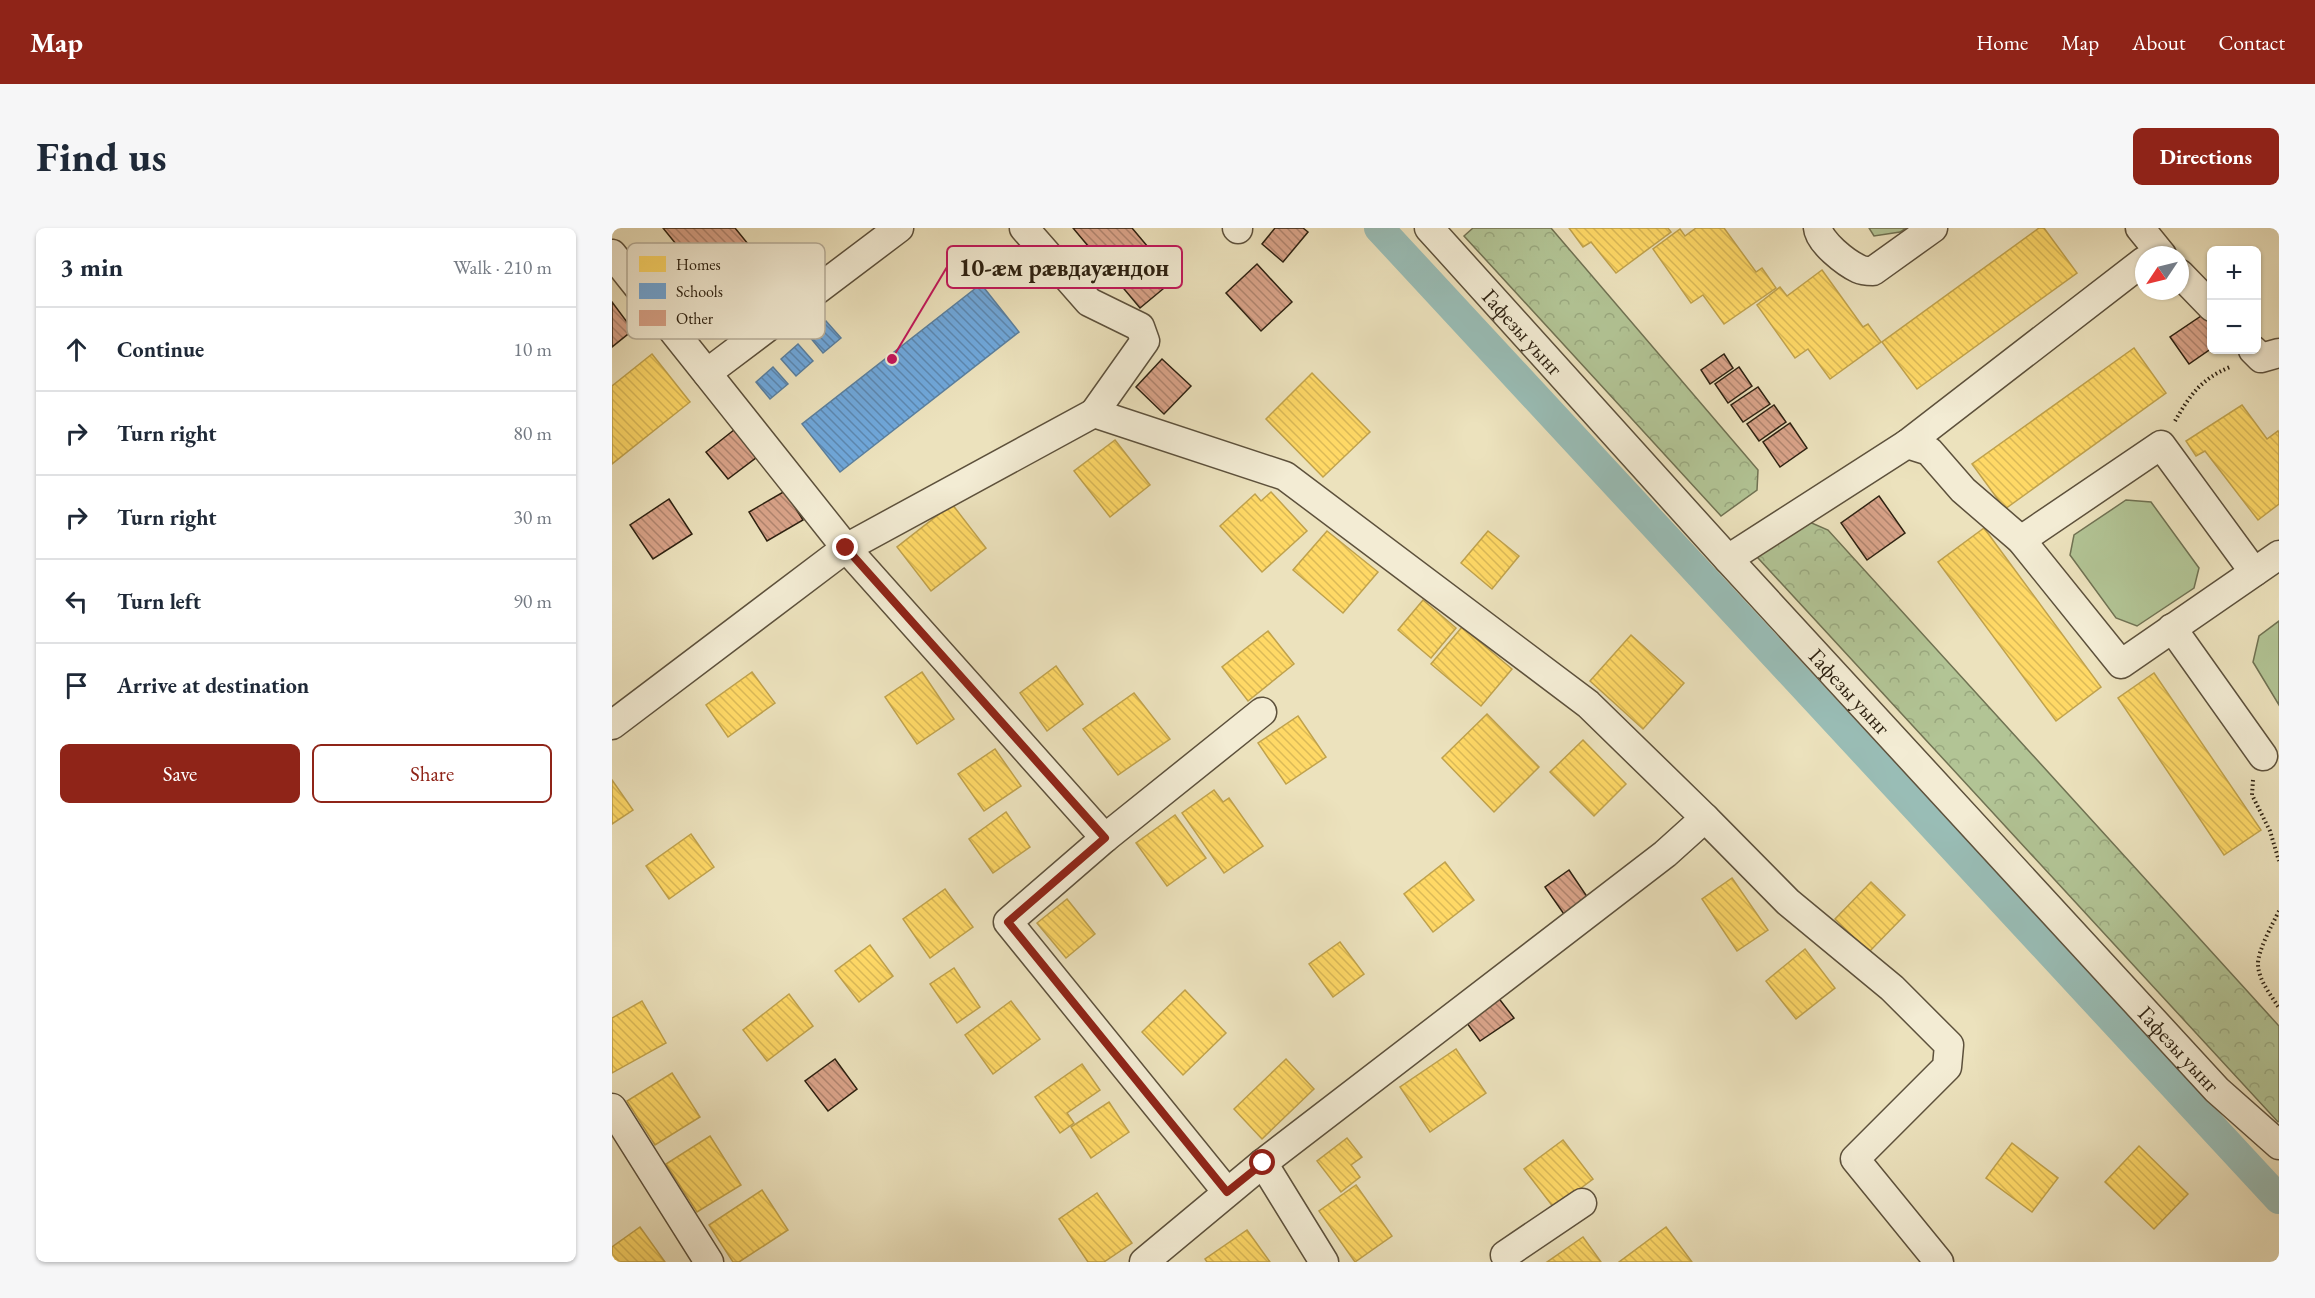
<!DOCTYPE html>
<meta charset="utf-8">
<style>
body{margin:0;font-family:"EB Garamond",serif;background:#f6f6f7;color:#1f2937}
.controls{position:absolute;right:18px;top:18px;display:grid;overflow:hidden;border-radius:9px;box-shadow:0 2px 4px #0004}
.controls button{width:54px;height:54px;display:grid;place-items:center;padding:0;border:0;border-bottom:2px solid #e0e1e3;background:#fff;color:#1f2937;font:30px sans-serif}
.compass{position:absolute;left:1523px;top:18px;width:54px;height:54px;border-radius:50%;background:#fff;box-shadow:0 2px 4px #0004;rotate:235deg}
.stop{position:absolute;width:18px;height:18px;margin:-14px;border:4px solid #8f2418;border-radius:50%;background:#fff}
.stop.end{background:#8f2418;border-color:#fff;box-shadow:0 2px 6px #0008}
.list{margin:0;padding:0;list-style:none}
h2{display:flex;justify-content:space-between;align-items:center;height:78px;margin:0;padding:0 24px;font-size:26px}
h2 small{font-size:20px;font-weight:400;color:#747a83}
.list li{display:grid;grid-template-columns:39px 1fr auto;gap:18px;align-items:center;box-sizing:border-box;height:84px;padding:0 24px;border-top:2px solid #e0e1e3}
.list b{display:block;font-size:22px;white-space:nowrap}
.list em{font-size:20px;font-style:normal;color:#747a83}
.actions{display:flex;gap:12px;padding:18px 24px}
.actions a{flex:1;padding:14px 0;border:2px solid #8f2418;border-radius:9px;text-align:center;font-size:21px;color:#8f2418}
.actions .main{background:#8f2418;color:#fff}
.icon{flex:none;width:33px;height:33px;fill:none;stroke:currentColor;stroke-width:2;stroke-linecap:round;stroke-linejoin:round}
.map{position:relative;flex:none;width:1667px;height:1034px;overflow:hidden;border-radius:9px}
header{display:flex;align-items:center;gap:36px;box-sizing:border-box;height:84px;padding:0 30px;background:#8f2418;color:#fff}
header strong{font-size:28px}
nav{display:flex;gap:33px;margin-inline-start:auto;font-size:21px}
.intro{display:flex;align-items:center;justify-content:space-between;box-sizing:border-box;height:144px;padding:0 36px}
h1{margin:0;font-size:42px}
.button{padding:15px 27px;border-radius:9px;background:#8f2418;color:#fff;font-size:21px;font-weight:700}
main{display:flex;gap:36px;padding:0 36px}
aside{flex:1;background:#fff;border-radius:9px;box-shadow:0 2px 4px #0004}
.map>svg:first-child{display:block}
</style>
<header>
<strong>Map</strong>
<nav><a>Home</a><a>Map</a><a>About</a><a>Contact</a></nav>
</header>
<div class="intro"><h1>Find us</h1><a class="button">Directions</a></div>
<main>
<aside>
<h2>3 min<small>Walk · 210 m</small></h2>
<ul class="list">
<li><svg class="icon" aria-label="ahead" viewBox="0 0 24 24"><path d="M12 20V5M6 11l6-6 6 6"/></svg><div><b>Continue</b></div><em>10 m</em></li>
<li><svg class="icon" aria-label="right" viewBox="0 0 24 24"><path d="M7 20v-9h11M14 6l5 5-5 5"/></svg><div><b>Turn right</b></div><em>80 m</em></li>
<li><svg class="icon" aria-label="right" viewBox="0 0 24 24"><path d="M7 20v-9h11M14 6l5 5-5 5"/></svg><div><b>Turn right</b></div><em>30 m</em></li>
<li><svg class="icon" aria-label="left" viewBox="0 0 24 24"><path d="M17 20v-9H6M10 6l-5 5 5 5"/></svg><div><b>Turn left</b></div><em>90 m</em></li>
<li><svg class="icon" aria-label="arrive" viewBox="0 0 24 24"><path d="M6 21V4h12l-3 4 3 4H6"/></svg><div><b>Arrive at destination</b></div></li>
</ul>
<div class="actions"><a class="main">Save</a><a>Share</a></div>
</aside>
<div class="map">
<svg width="1667" height="1034" viewBox="0 0 1667 1034">
<defs>
<pattern id="forest-crowns" width="20" height="18" patternUnits="userSpaceOnUse" patternTransform="scale(1.5)"><rect width="20" height="18" fill="#b2c495"/><path d="M2 6a3 3 0 1 1 6 0M12 15a3 3 0 1 1 6 0" fill="none" stroke="#99a87f"/></pattern>
<pattern id="homes-back-hatch" width="6" height="6" patternUnits="userSpaceOnUse" patternTransform="scale(1.5)"><rect width="6" height="6" fill="#ffd966"/><path d="M-1 5l2 2M0 0l6 6M5-1l2 2" fill="none" stroke="#dbba57"/></pattern>
<pattern id="schools-back-hatch" width="6" height="6" patternUnits="userSpaceOnUse" patternTransform="scale(1.5)"><rect width="6" height="6" fill="#6fa8dc"/><path d="M-1 5l2 2M0 0l6 6M5-1l2 2" fill="none" stroke="#5c88b1"/></pattern>
<pattern id="building-back-hatch" width="6" height="6" patternUnits="userSpaceOnUse" patternTransform="scale(1.5)"><rect width="6" height="6" fill="#d9a389"/><path d="M-1 5l2 2M0 0l6 6M5-1l2 2" fill="none" stroke="#b0846f"/></pattern>
</defs>
<rect width="100%" height="100%" fill="#ece2bd"/>
<filter id="stains"><feTurbulence type="fractalNoise" baseFrequency=".00333" numOctaves="4"/><feColorMatrix values="0 0 0 0 .2 0 0 0 0 .09 0 0 0 0 .02 0 0 0 .5 -.17"/></filter>
<radialGradient id="worn" r=".72"><stop offset=".6" stop-color="#630" stop-opacity="0"/><stop offset="1" stop-color="#630" stop-opacity=".3"/></radialGradient>
<!-- green -->
<g fill="#b2c495" stroke="#707253" stroke-width="1.5">
<polygon points="1257,0 1294,0 1288,4 1262,8"/>
<polygon points="1514,272 1539,274 1587,340 1582,360 1525,398 1504,390 1458,327 1462,307"/>
<polygon points="1667,393 1667,477 1641,434 1647,408"/>
</g>
<!-- forest -->
<g fill="url(#forest-crowns)" stroke="#707253" stroke-width="1.5">
<polygon points="861,0 939,0 1146,242 1145,262 1109,288 852,8"/>
<polygon points="1179,286 1216,302 1667,798 1667,893 1666,894 1135,318"/>
</g>
<!-- homes -->
<g fill="url(#homes-back-hatch)" stroke="#c0a24c" stroke-width="1.5">
<polygon points="957,0 1056,0 1059,4 1004,45 979,14 971,19"/>
<polygon points="1084,0 1112,0 1144,44 1150,40 1164,60 1112,96 1091,67 1079,75 1041,21 1068,1 1073,8"/>
<polygon points="1427,0 1432,0 1465,45 1305,161 1270,114"/>
<polygon points="1210,42 1251,99 1256,96 1269,114 1218,151 1196,121 1183,130 1145,77 1168,59 1175,68"/>
<polygon points="1522,120 1554,165 1393,281 1360,236"/>
<polygon points="40,126 78,174 0,236 0,158"/>
<polygon points="700,145 758,204 711,249 654,191"/>
<polygon points="1630,177 1655,211 1666,203 1667,205 1667,276 1646,292 1593,223 1584,228 1574,213"/>
<polygon points="503,212 538,257 498,289 462,243"/>
<polygon points="659,264 695,303 650,344 608,298 643,266 649,273"/>
<polygon points="340,276 374,320 319,363 285,319"/>
<polygon points="1372,300 1489,459 1444,493 1326,334"/>
<polygon points="715,303 766,344 731,385 681,342"/>
<polygon points="876,303 907,328 880,361 849,335"/>
<polygon points="811,372 844,400 819,430 786,402"/>
<polygon points="850,399 900,441 869,478 819,436"/>
<polygon points="656,403 682,436 636,473 610,439"/>
<polygon points="1019,407 1072,455 1031,501 978,453"/>
<polygon points="444,438 471,476 435,503 408,465"/>
<polygon points="140,444 163,475 116,509 94,477"/>
<polygon points="310,444 342,491 305,516 273,469"/>
<polygon points="1542,445 1649,602 1612,627 1506,470"/>
<polygon points="522,465 558,511 506,547 471,501"/>
<polygon points="875,486 927,539 882,584 830,530"/>
<polygon points="686,488 714,529 674,556 646,515"/>
<polygon points="971,512 1014,556 982,588 938,544"/>
<polygon points="383,521 409,558 372,583 346,546"/>
<polygon points="0,552 21,582 0,596"/>
<polygon points="602,562 611,574 617,570 651,618 612,645 570,585"/>
<polygon points="394,584 418,619 381,645 357,611"/>
<polygon points="563,587 594,630 555,658 524,615"/>
<polygon points="79,606 102,639 57,671 34,638"/>
<polygon points="833,634 862,672 821,704 792,666"/>
<polygon points="1120,650 1156,702 1125,723 1090,671"/>
<polygon points="1259,654 1293,687 1257,724 1223,691"/>
<polygon points="333,661 361,699 318,730 291,691"/>
<polygon points="455,671 483,706 454,730 425,695"/>
<polygon points="728,714 752,746 721,769 697,736"/>
<polygon points="258,717 281,748 247,774 223,743"/>
<polygon points="1193,721 1223,760 1184,791 1154,753"/>
<polygon points="342,740 368,779 345,795 318,756"/>
<polygon points="573,762 614,805 571,847 530,804"/>
<polygon points="177,766 201,798 155,833 131,802"/>
<polygon points="30,773 54,815 0,845 0,790"/>
<polygon points="399,773 428,811 381,846 353,807"/>
<polygon points="844,821 874,865 818,904 788,859"/>
<polygon points="674,831 702,861 650,911 622,881"/>
<polygon points="470,836 488,862 455,885 462,895 448,905 423,869"/>
<polygon points="60,845 88,889 43,917 15,873"/>
<polygon points="497,874 517,904 479,930 459,899"/>
<polygon points="98,908 129,957 85,984 54,936"/>
<polygon points="735,910 750,929 739,937 748,949 729,964 705,933"/>
<polygon points="951,912 981,951 942,980 912,941"/>
<polygon points="1400,915 1446,950 1420,984 1374,950"/>
<polygon points="1527,918 1576,966 1542,1001 1493,954"/>
<polygon points="744,957 780,1008 743,1034 707,983"/>
<polygon points="150,962 176,1002 127,1034 121,1034 97,997"/>
<polygon points="485,965 520,1015 492,1034 476,1034 447,991"/>
<polygon points="28,999 53,1034 3,1034 0,1031 0,1019"/>
<polygon points="1054,999 1080,1034 1007,1034"/>
<polygon points="635,1002 658,1034 595,1034 593,1031"/>
<polygon points="971,1009 989,1034 935,1034"/>
</g>
<!-- schools -->
<g fill="url(#schools-back-hatch)" stroke="#5b809f" stroke-width="1.5">
<polygon points="369,56 407,104 228,244 190,196"/>
<polygon points="214,93 229,110 211,125 197,108"/>
<polygon points="186,116 201,133 184,148 169,131"/>
<polygon points="161,139 176,156 158,171 144,154"/>
</g>
<g fill="none" stroke-linecap="round" stroke-linejoin="round">
<!-- canal -->
<polyline stroke="#99bdb6" stroke-width="30" points="767,0 1667,971"/>
</g>
<!-- building -->
<g fill="url(#building-back-hatch)" stroke="#2d2111" stroke-width="1.5">
<polygon points="51,0 123,0 167,54 124,90"/>
<polygon points="461,0 520,0 563,51 528,80"/>
<polygon points="663,0 691,0 696,4 671,34 650,16"/>
<polygon points="645,36 680,74 649,103 614,65"/>
<polygon points="0,74 21,102 0,119"/>
<polygon points="1595,84 1600,92 1600,120 1577,136 1558,109"/>
<polygon points="1112,126 1121,140 1098,156 1089,142"/>
<polygon points="550,131 579,158 552,186 524,159"/>
<polygon points="1127,139 1140,158 1116,175 1103,156"/>
<polygon points="1146,159 1158,176 1131,194 1119,177"/>
<polygon points="1162,177 1174,194 1147,213 1135,196"/>
<polygon points="1178,195 1195,220 1168,239 1151,214"/>
<polygon points="127,198 149,226 116,251 94,224"/>
<polygon points="173,263 191,292 155,313 137,284"/>
<polygon points="1267,268 1293,305 1255,332 1229,295"/>
<polygon points="57,271 80,306 41,331 18,297"/>
<polygon points="957,642 978,673 954,689 933,659"/>
<polygon points="885,768 902,790 868,813 852,791"/>
<polygon points="223,831 245,861 216,883 193,853"/>
</g>
<g fill="none" stroke-linecap="round" stroke-linejoin="round">
<defs>
<g id="minor">
<polyline points="412,0 477,74 528,99 533,113 482,185"/>
<polyline points="625,0 626,1"/>
<path id="s1" d="M817,0l299,331 489,531 62,55"/>
<path d="M1206,0c1,14 28,35 41,41 4,2 10,2 14,2l60,-43"/>
<polyline points="1528,0 1550,27"/>
<polyline points="0,26 234,320 493,610 396,694 615,964"/>
<polyline points="1568,46 1600,79"/>
<polyline points="1641,122 1649,130 1667,125"/>
<polyline points="95,145 287,0"/>
<polyline points="1295,216 1317,223 1351,262 1409,312 1509,436 1667,327"/>
<polyline points="1409,312 1549,217 1642,344"/>
<polyline points="1116,331 1295,216 1532,33"/>
<polyline points="1560,400 1651,528"/>
<polyline points="0,497 234,320 482,185 673,248 976,476 1093,590 1053,626 651,935 532,1034"/>
<polyline points="1093,590 1176,674 1280,760 1337,817 1335,839 1243,931 1327,1034"/>
<polyline points="493,610 650,484"/>
<polyline points="0,880 97,1034"/>
<polyline points="651,935 712,1034"/>
<polyline points="893,1027 970,975"/>
</g>
</defs>
<!-- minor casing -->
<use href="#minor" stroke="#5d513c" stroke-width="31"/>
<!-- path -->
<g stroke="#2d2111" stroke-width="4" stroke-dasharray="1.5 3" stroke-linecap="butt">
<path d="M1563,193c15,-26 26,-42 55,-54"/>
<polyline points="1641,552 1640,567 1658,603 1667,633"/>
<path d="M1667,683c-6,12 -22,41 -21,54 1,16 13,30 21,43"/>
</g>
<!-- minor -->
<use href="#minor" stroke="#f3ecd4" stroke-width="28"/>
</g>
<g fill="none" stroke-linecap="round" stroke-linejoin="round">
<!-- route -->
<polyline stroke="#8f2418" stroke-width="8" points="234,320 493,610 396,694 615,964 651,935"/>
</g>
<g text-anchor="middle" dominant-baseline="central" stroke-width="6" stroke-linejoin="round" paint-order="stroke">
<!-- street labels -->
<g font-size="22" fill="#2d2111" stroke="#f3ecd4">
<text stroke="none"><textPath href="#s1" startOffset="140">Гафезы уынг</textPath></text>
<text stroke="none"><textPath href="#s1" startOffset="626">Гафезы уынг</textPath></text>
<text stroke="none"><textPath href="#s1" startOffset="1112">Гафезы уынг</textPath></text>
</g>
</g>
<!-- legend -->
<rect x="15" y="15" width="198" height="96" rx="9" fill="#f3ecd4" stroke="#b8af9a" stroke-width="1.5"/>
<rect x="27" y="28" width="27" height="16" fill="#ffd966"/>
<rect x="27" y="55" width="27" height="16" fill="#6fa8dc"/>
<rect x="27" y="82" width="27" height="16" fill="#d9a389"/>
<g font-size="16" fill="#2d2111">
<text x="64" y="42">Homes</text>
<text x="64" y="69">Schools</text>
<text x="64" y="96">Other</text>
</g>
<!-- callouts -->
<path fill="none" stroke="#c2185b" stroke-width="2" d="M280 131L335 39"/>
<circle fill="#c2185b" stroke="#f3ecd4" stroke-width="2" cx="280" cy="131" r="6"/>
<rect fill="#f3ecd4" stroke="#c2185b" stroke-width="2" x="335" y="18" width="235" height="42" rx="6"/>
<g font-size="24" text-anchor="middle" font-weight="bold" fill="#2d2111">
<text x="452" y="48">10-æм рӕвдауӕндон</text>
</g>
<rect width="100%" height="100%" filter="url(#stains)"/>
<rect width="100%" height="100%" fill="url(#worn)"/>
</svg>
<div class="controls">
<button>+</button>
<button>−</button>
</div>
<svg class="compass" viewBox="-18 -18 36 36"><path d="M0-13l5 13h-10z" fill="#e53935"/><path d="M0 13l5-13h-10z" fill="#747a83"/></svg>
<div class="stop" style="left:651px;top:935px"></div>
<div class="stop end" style="left:234px;top:320px"></div>
</div>
</main>
